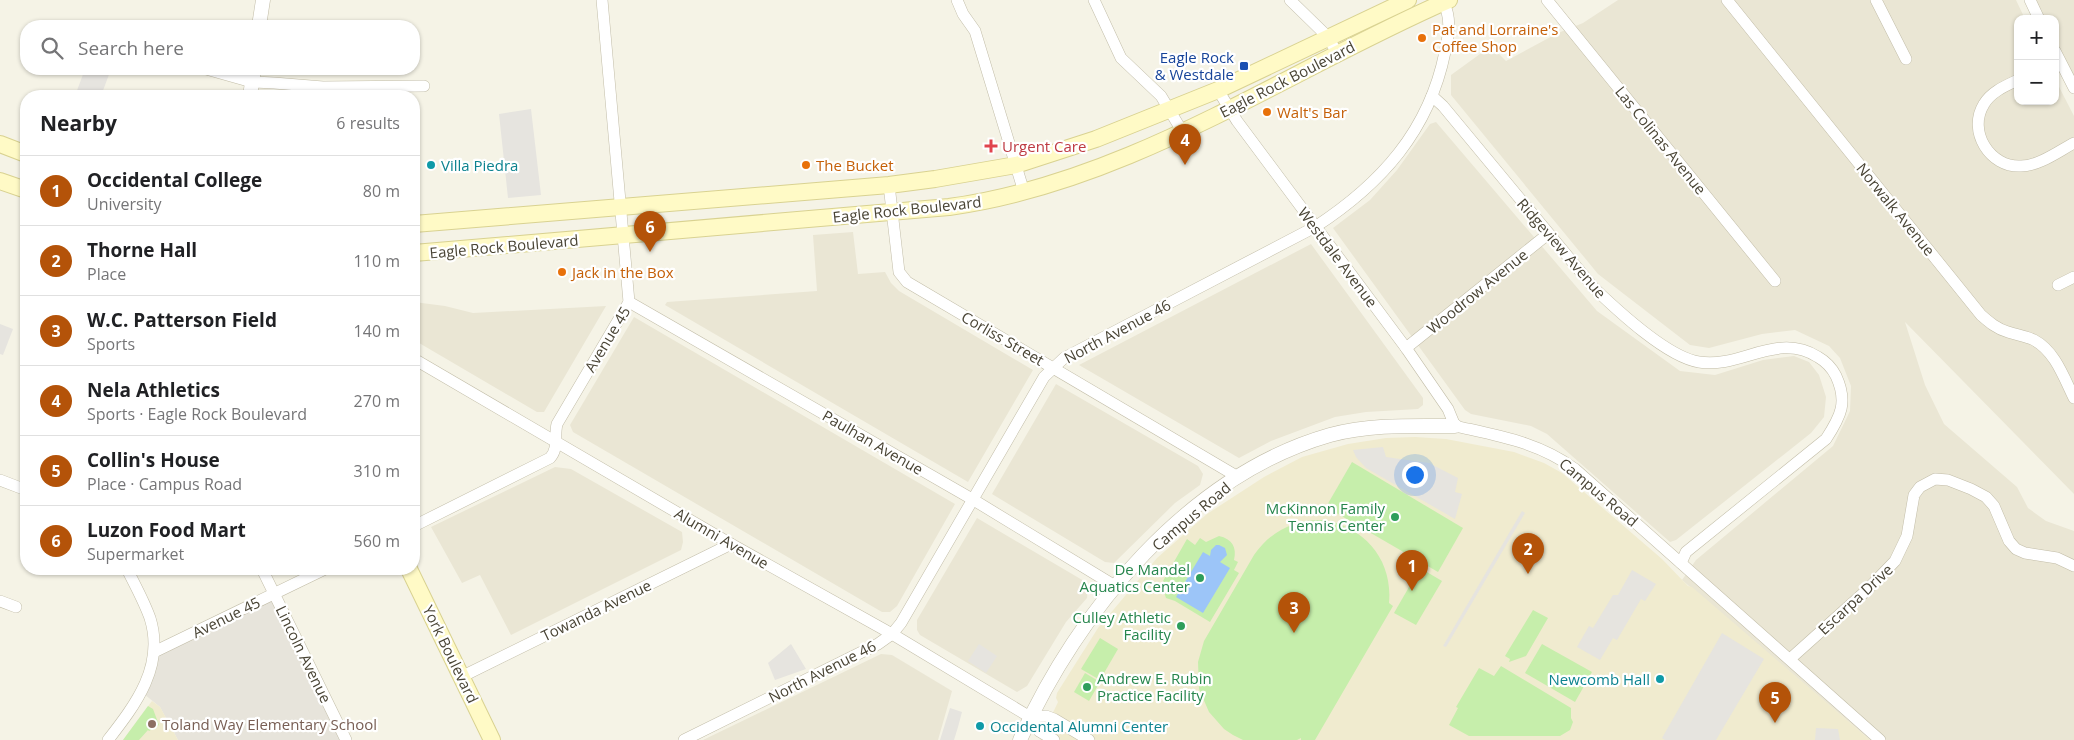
<!DOCTYPE html>
<meta charset="utf-8">
<style>
body{margin:0;font-family:"Open Sans",sans-serif;background:#f6f6f6;color:#202124}
.controls{position:absolute;right:15px;top:15px;display:grid;overflow:hidden;border-radius:10px;box-shadow:0 1px 4px #0004}
.controls button{width:45px;height:45px;display:grid;place-items:center;padding:0;border:0;border-bottom:1px solid #e0e0e0;background:#fff;color:#202124;font:25px sans-serif}
.you{position:absolute;left:1414px;top:474px;width:18px;height:18px;margin:-12px;border:4px solid #fff;border-radius:50%;background:#1a73e8;box-shadow:0 0 0 8px #1a73e833}
.badge{display:grid;place-items:center;width:32px;height:32px;border-radius:50%;background:#b45309;color:#fff;font-size:16px;font-weight:700}
.pin{position:absolute;translate:-50% -41px;filter:drop-shadow(0 1px 2px #0008)}
.pin::after{content:'';position:absolute;top:26px;width:18px;height:15px;background:inherit;clip-path:polygon(0 0,100% 0,50% 100%)}
.list{margin:0;padding:0;list-style:none}
h2{display:flex;justify-content:space-between;align-items:center;height:65px;margin:0;padding:0 20px;font-size:21px}
h2 small{font-size:16px;font-weight:400;color:#757577}
.list li{display:grid;grid-template-columns:32px 1fr auto;gap:15px;align-items:center;box-sizing:border-box;height:70px;padding:0 20px;border-top:1px solid #e0e0e0}
.list b{display:block;font-size:19px;white-space:nowrap}
.list p{margin:0;font-size:16px;white-space:nowrap;color:#757577}
.list em{font-size:16px;font-style:normal;color:#757577}
.icon{flex:none;width:28px;height:28px;fill:none;stroke:currentColor;stroke-width:2;stroke-linecap:round;stroke-linejoin:round}
.map{position:relative;flex:none;width:2074px;height:740px;overflow:hidden}
.search{position:absolute;background:#fff;box-shadow:0 1px 4px #0004;left:20px;top:20px;width:400px;height:55px;display:flex;align-items:center;gap:12px;box-sizing:border-box;padding:0 18px;border-radius:20px;color:#757577;font-size:19px}
.panel{position:absolute;background:#fff;box-shadow:0 1px 4px #0004;left:20px;top:90px;width:400px;height:485px;border-radius:20px}
.map>svg:first-child{display:block}
</style>
<div class="map">
<svg width="2074" height="740" viewBox="0 0 2074 740">
<rect width="100%" height="100%" fill="#f5f3e6"/>
<!-- residential -->
<g fill="#eae6d4">
<polygon points="1618,0 2016,0 2025,19 2018,19 2018,101 2055,101 2055,79 2074,116 2074,494 1905,322 1925,385 1944,424 2017,487 2028,508 2046,521 2074,531 2074,740 1870,740 1682,580 1696,560 1833,446 1850,411 1851,386 1840,358 1829,346 1795,330 1762,334 1709,348 1690,345 1598,274 1451,95 1451,75 1491,46 1506,61 1558,33 1583,23"/>
<polygon points="2035,0 2074,0 2074,77 2055,40 2055,19 2045,19"/>
<polygon points="1436,122 1597,311 1680,371 1715,375 1763,360 1794,356 1809,362 1819,375 1826,397 1824,417 1811,433 1676,540 1670,542 1547,434 1531,426 1471,414 1465,410 1333,228 1370,200 1397,170 1430,124"/>
<polygon points="853,232 858,274 885,272 891,283 899,291 1033,370 968,482 665,305 667,302 817,291 813,235"/>
<polygon points="1311,244 1423,398 1423,405 1418,409 1366,412 1335,417 1271,441 1239,458 1079,365"/>
<polygon points="414,302 445,306 473,313 606,306 544,412 537,412 414,340"/>
<polygon points="634,317 955,504 897,606 890,612 882,612 573,432 570,425"/>
<polygon points="1056,384 1198,466 1203,474 1200,485 1175,503 1114,563 1105,562 992,494"/>
<polygon points="555,467 571,469 682,532 683,542 681,550 511,635 480,575 462,583 431,527"/>
<polygon points="977,518 1084,581 1088,587 1087,598 1066,622 1027,686 1017,692 920,635 917,630 917,620"/>
<polygon points="881,654 892,655 952,691 938,740 703,740"/>
</g>
<!-- industrial -->
<polygon fill="#e7e4db" points="274,596 344,740 178,740 160,707 144,694 157,654"/>
<!-- education -->
<g fill="#f0ebcf">
<polygon points="1415,437 1446,439 1514,452 1544,463 1562,473 1662,559 1688,586 1692,587 1870,740 1040,740 1058,702 1056,698 1057,693 1098,628 1157,558 1207,514 1264,477 1302,457 1348,444 1386,438"/>
<polygon points="152,701 160,707 178,740 123,740"/>
</g>
<!-- green -->
<g fill="#c6eeab">
<polygon points="1352,462 1463,528 1438,572 1326,507"/>
<path d="M1325,520c41,8 68,41 64,83l4,3 -78,134h-14v-2l-4,2h-54l-10,-5 -9,-6 -15,-17 -10,-23 -1,-27 6,-21 50,-86c17,-24 40,-36 71,-35z"/>
<path d="M1219,536c13,3 18,11 15,24l4,2 -4,8 5,3 -29,49 -35,-21 -9,-3 -3,-9 3,-4 -3,-4 24,-42 8,6 5,-7 6,4z"/>
<polygon points="1420,568 1442,581 1416,625 1394,613"/>
<polygon points="1533,610 1548,618 1526,656 1509,662 1510,659 1505,656"/>
<polygon points="1100,638 1118,649 1100,680 1081,669"/>
<polygon points="1542,644 1592,672 1575,702 1525,673"/>
<polygon points="1501,666 1571,708 1571,718 1573,722 1570,730 1560,736 1469,736 1449,725 1458,708 1456,707 1479,668 1494,676"/>
<polygon points="1085,673 1100,682 1089,701 1074,692"/>
<polygon points="148,706 153,709 159,725 149,731 148,730 139,740 123,740"/>
</g>
<!-- parking -->
<g fill="#e6e4df">
<polygon points="85,69 111,69 101,96 75,96"/>
<polygon points="531,109 541,195 508,198 499,114"/>
<polygon points="0,324 13,329 3,355 0,354"/>
<polygon points="1383,447 1386,457 1429,463 1458,478 1455,492 1462,494 1455,519 1366,468 1356,457 1353,450"/>
<polygon points="1522,511 1525,513 1446,647 1443,646"/>
<polygon points="1632,570 1656,584 1645,601 1641,599 1617,640 1613,638 1600,660 1577,647 1589,626 1593,628 1613,595 1618,595"/>
<polygon points="1722,633 1764,659 1716,740 1665,740 1662,738"/>
<polygon points="791,644 806,669 775,680 768,663"/>
<polygon points="979,644 997,656 986,673 968,661"/>
<polygon points="950,708 962,712 958,727 954,740 940,740"/>
<polygon points="1816,728 1838,729 1840,740 1815,740"/>
</g>
<!-- water -->
<polygon fill="#9cc5f8" points="1216,545 1219,545 1225,548 1227,555 1220,562 1230,568 1203,613 1176,597 1203,552 1210,556 1211,550"/>
<g fill="none" stroke-linecap="round" stroke-linejoin="round">
<defs>
<g id="minor">
<polyline points="957,0 963,14 975,31 1024,192"/>
<polyline points="1094,0 1121,58 1161,96 1182,131"/>
<polyline points="1290,0 1328,37 1337,53"/>
<polyline points="1547,0 1775,281"/>
<path d="M1727,0l254,315c8,7 16,14 27,17 9,3 18,4 26,8 21,11 30,38 40,58"/>
<polyline points="1876,0 1906,59"/>
<polyline points="2030,0 2039,19"/>
<polyline points="2055,51 2074,88"/>
<polyline points="206,69 252,82 274,83 323,87 424,86"/>
<path d="M2018,80c-13,6 -27,12 -34,24 -17,27 6,64 37,62 18,0 38,-15 53,-23"/>
<path d="M1218,90l19,31 169,227 42,61 7,17c44,10 83,16 120,43l305,271"/>
<path d="M1432,96l11,10 151,182c24,23 73,69 105,74 42,7 78,-31 119,-5 7,4 14,11 18,19 12,26 5,40 -10,63l-140,113 -5,11"/>
<polyline points="889,185 898,263 899,272 907,282 1238,477"/>
<polyline points="2058,285 2074,277"/>
<polyline points="629,302 972,499 1115,586"/>
<polyline points="1406,348 1548,234"/>
<polyline points="414,359 731,544 892,634 1030,717"/>
<polyline points="0,480 26,490"/>
<path d="M414,526l136,-68c9,-10 4,-22 7,-34l72,-122 -27,-302"/>
<polyline points="262,569 346,740"/>
<polyline points="0,601 16,607"/>
<polyline points="154,652 325,569"/>
<polyline points="1790,659 1867,590 1895,561 1907,536 1914,495 1920,487 1935,479 1948,480 1971,489 1986,497 1994,506 2009,541 2016,549 2025,553 2057,558 2074,566"/>
<polyline points="461,677 731,544"/>
<path d="M108,740c28,-36 57,-74 42,-122 -6,-17 -15,-33 -23,-49"/>
<path d="M684,740l194,-96 14,-10 9,-11 143,-246 20,-19 251,-131c66,-43 114,-96 130,-175 4,-18 7,-36 -3,-52"/>
<polyline points="1054,740 1039,731 1030,717 1046,716 1054,719 1089,740"/>
</g>
<g id="tertiary">
<polyline points="259,26 263,0"/>
<polyline points="250,96 254,69"/>
<path d="M1020,740c57,-129 170,-265 310,-305 41,-11 83,-9 125,-9"/>
</g>
<g id="secondary">
<polyline points="0,144 26,154"/>
<polyline points="0,181 26,190"/>
<polyline points="414,224 889,185 935,179 1016,165 1096,139 1218,90 1408,0"/>
<path d="M414,253l535,-46c181,-25 335,-135 500,-207"/>
<polyline points="409,569 492,740"/>
</g>
</defs>
<!-- minor casing -->
<use href="#minor" stroke="#c2bda8" stroke-width="12"/>
<!-- tertiary casing -->
<use href="#tertiary" stroke="#c2bda8" stroke-width="15"/>
<!-- secondary casing -->
<use href="#secondary" stroke="#d9d291" stroke-width="18"/>
<!-- minor -->
<use href="#minor" stroke="#fff" stroke-width="11"/>
<!-- tertiary -->
<use href="#tertiary" stroke="#fff" stroke-width="14"/>
<!-- secondary -->
<use href="#secondary" stroke="#fffac6" stroke-width="16"/>
</g>
<!-- markers -->
<g fill="#e8710a" stroke="#fff" stroke-width="2">
<circle cx="1422" cy="38" r="5"/>
<circle cx="1267" cy="112" r="5"/>
<circle cx="806" cy="165" r="5"/>
<circle cx="562" cy="272" r="5"/>
</g>
<rect fill="#1a4fb4" stroke="#fff" stroke-width="2" x="1239" y="61" width="10" height="10" rx="2.5"/>
<path fill="#e0444e" stroke="#fff" stroke-width="2" d="M988.5 138.5h5v5h5v5h-5v5h-5v-5h-5v-5h5z"/>
<g fill="#0f9aa8" stroke="#fff" stroke-width="2">
<circle cx="431" cy="165" r="5"/>
<circle cx="1660" cy="679" r="5"/>
<circle cx="980" cy="726" r="5"/>
</g>
<g fill="#2e9e5b" stroke="#fff" stroke-width="2">
<circle cx="1395" cy="517" r="5"/>
<circle cx="1200" cy="578" r="5"/>
<circle cx="1181" cy="626" r="5"/>
<circle cx="1087" cy="687" r="5"/>
</g>
<circle fill="#8d6e63" stroke="#fff" stroke-width="2" cx="152" cy="724" r="5"/>
<g text-anchor="middle" dominant-baseline="central" stroke-width="4.5" stroke-linejoin="round" paint-order="stroke">
<!-- food labels -->
<g font-size="15" fill="#c56008" stroke="#fff" text-anchor="start">
<text x="1432" y="29">Pat and Lorraine's<tspan x="1432" dy="17">Coffee Shop</tspan></text>
<text x="1277" y="112">Walt's Bar</text>
<text x="816" y="165">The Bucket</text>
<text x="572" y="272">Jack in the Box</text>
</g>
<!-- transit labels -->
<g font-size="15" fill="#164399" stroke="#fff" text-anchor="end">
<text x="1234" y="57">Eagle Rock<tspan x="1234" dy="17">&amp; Westdale</tspan></text>
</g>
<!-- street labels -->
<g font-size="15" fill="#494435" stroke="#fff">
<text transform="translate(1287 79) rotate(-27)">Eagle Rock Boulevard</text>
<text transform="translate(1661 140) rotate(51)">Las Colinas Avenue</text>
<text transform="translate(907 209) rotate(-6)">Eagle Rock Boulevard</text>
<text transform="translate(1896 209) rotate(51)">Norwalk Avenue</text>
<text transform="translate(504 246) rotate(-5)">Eagle Rock Boulevard</text>
<text transform="translate(1562 248) rotate(49)">Ridgeview Avenue</text>
<text transform="translate(1338 257) rotate(53)">Westdale Avenue</text>
<text transform="translate(1477 291) rotate(-39)">Woodrow Avenue</text>
<text transform="translate(1117 331) rotate(-28)">North Avenue 46</text>
<text transform="translate(1003 338) rotate(30)">Corliss Street</text>
<text transform="translate(607 339) rotate(-59)">Avenue 45</text>
<text transform="translate(873 442) rotate(30)">Paulhan Avenue</text>
<text transform="translate(1599 492) rotate(40)">Campus Road</text>
<text transform="translate(1191 516) rotate(-40)">Campus Road</text>
<text transform="translate(722 538) rotate(30)">Alumni Avenue</text>
<text transform="translate(1855 599) rotate(-43)">Escarpa Drive</text>
<text transform="translate(596 610) rotate(-26)">Towanda Avenue</text>
<text transform="translate(226 617) rotate(-26)">Avenue 45</text>
<text transform="translate(304 654) rotate(64)">Lincoln Avenue</text>
<text transform="translate(451 654) rotate(64)">York Boulevard</text>
<text transform="translate(822 671) rotate(-27)">North Avenue 46</text>
</g>
<!-- health labels -->
<g font-size="15" fill="#be3a42" stroke="#fff" text-anchor="start">
<text x="1002" y="146">Urgent Care</text>
</g>
<!-- culture labels -->
<g font-size="15" fill="#0d838f" stroke="#fff" text-anchor="start">
<text x="441" y="165">Villa Piedra</text>
<text x="1650" y="679" text-anchor="end">Newcomb Hall</text>
<text x="990" y="726">Occidental Alumni Center</text>
</g>
<!-- leisure labels -->
<g font-size="15" fill="#27864d" stroke="#fff" text-anchor="end">
<text x="1385" y="508">McKinnon Family<tspan x="1385" dy="17">Tennis Center</tspan></text>
<text x="1190" y="569">De Mandel<tspan x="1190" dy="17">Aquatics Center</tspan></text>
<text x="1171" y="617">Culley Athletic<tspan x="1171" dy="17">Facility</tspan></text>
<text x="1097" y="678" text-anchor="start">Andrew E. Rubin<tspan x="1097" dy="17">Practice Facility</tspan></text>
</g>
<!-- education labels -->
<g font-size="15" fill="#785e54" stroke="#fff" text-anchor="start">
<text x="162" y="724">Toland Way Elementary School</text>
</g>
</g>
</svg>
<div class="controls">
<button>+</button>
<button>−</button>
</div>
<div class="you"></div>
<div class="pin badge" style="left:1412px;top:591px">1</div>
<div class="pin badge" style="left:1528px;top:574px">2</div>
<div class="pin badge" style="left:1294px;top:633px">3</div>
<div class="pin badge" style="left:1185px;top:165px">4</div>
<div class="pin badge" style="left:1775px;top:723px">5</div>
<div class="pin badge" style="left:650px;top:252px">6</div>
<div class="search"><svg class="icon" aria-label="search" viewBox="0 0 24 24"><circle cx="10" cy="10" r="6"/><path d="M15 15l6 6"/></svg>Search here</div>
<section class="panel">
<h2>Nearby<small>6 results</small></h2>
<ul class="list">
<li><span class="badge">1</span><div><b>Occidental College</b><p>University</p></div><em>80 m</em></li>
<li><span class="badge">2</span><div><b>Thorne Hall</b><p>Place</p></div><em>110 m</em></li>
<li><span class="badge">3</span><div><b>W.C. Patterson Field</b><p>Sports</p></div><em>140 m</em></li>
<li><span class="badge">4</span><div><b>Nela Athletics</b><p>Sports · Eagle Rock Boulevard</p></div><em>270 m</em></li>
<li><span class="badge">5</span><div><b>Collin's House</b><p>Place · Campus Road</p></div><em>310 m</em></li>
<li><span class="badge">6</span><div><b>Luzon Food Mart</b><p>Supermarket</p></div><em>560 m</em></li>
</ul>
</section>
</div>
